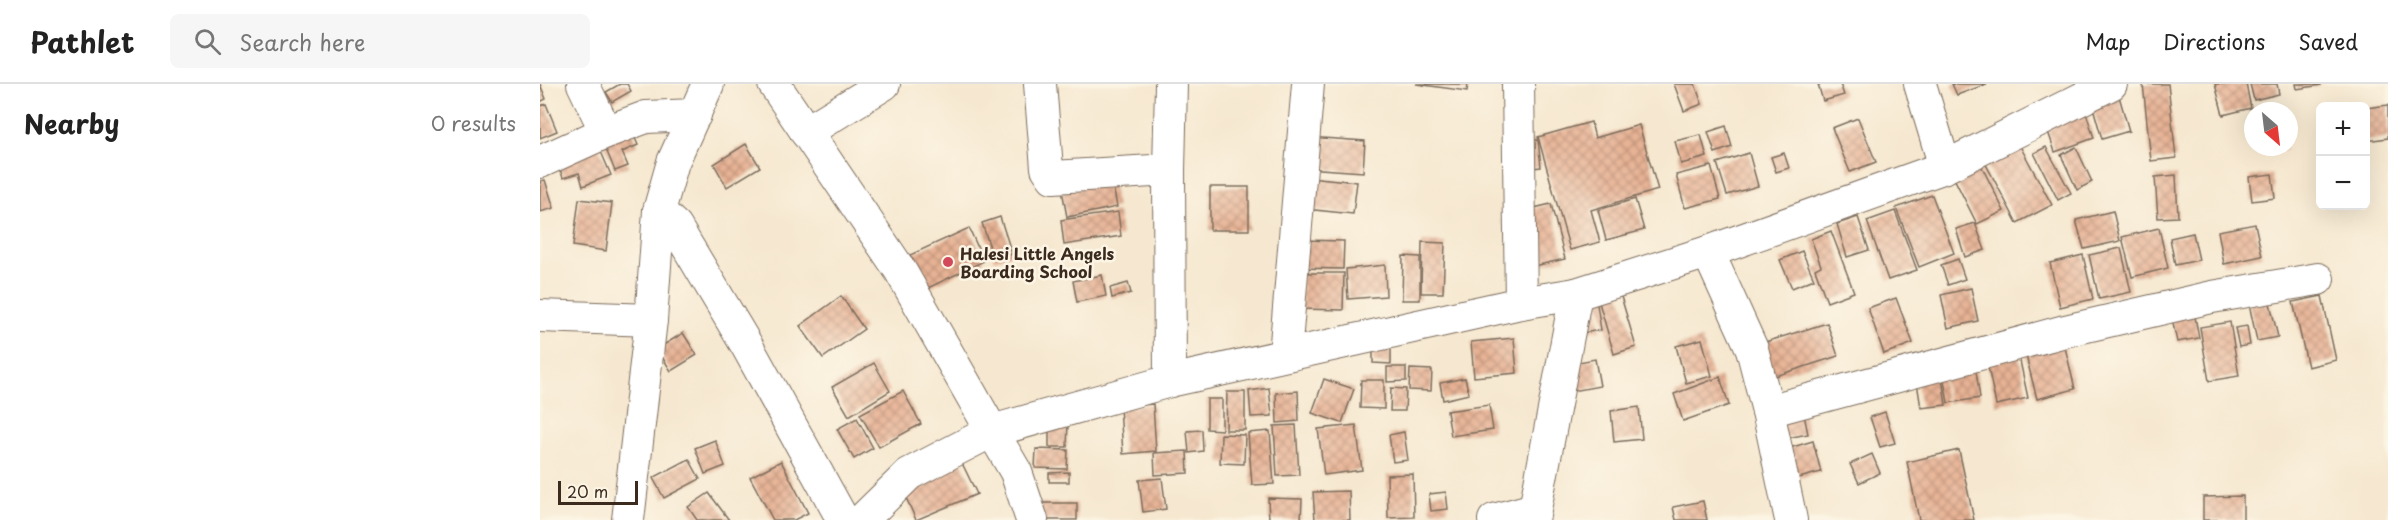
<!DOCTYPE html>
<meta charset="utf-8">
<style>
body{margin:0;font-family:"Playpen Sans",sans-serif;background:#f6f6f6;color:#222}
.controls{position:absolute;right:18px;top:18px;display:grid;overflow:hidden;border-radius:9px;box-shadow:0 6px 24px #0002}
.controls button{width:54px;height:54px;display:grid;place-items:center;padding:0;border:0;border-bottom:2px solid #e0e0e0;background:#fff;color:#222;font:30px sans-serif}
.compass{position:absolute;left:1704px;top:18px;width:54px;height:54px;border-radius:50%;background:#fff;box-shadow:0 6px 24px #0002;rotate:152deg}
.scale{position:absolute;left:18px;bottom:15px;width:80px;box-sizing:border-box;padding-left:6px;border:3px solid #3b2a1e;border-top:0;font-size:16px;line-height:21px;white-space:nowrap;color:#3b2a1e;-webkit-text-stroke:4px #fcf5e5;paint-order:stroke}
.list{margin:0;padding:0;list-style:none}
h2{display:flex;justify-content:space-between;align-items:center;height:78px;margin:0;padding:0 24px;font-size:26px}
h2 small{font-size:20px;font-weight:400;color:#767676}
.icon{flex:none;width:33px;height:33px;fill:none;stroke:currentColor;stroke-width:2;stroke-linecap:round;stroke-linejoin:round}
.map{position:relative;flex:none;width:1848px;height:436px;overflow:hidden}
header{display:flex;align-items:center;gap:36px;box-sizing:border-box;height:84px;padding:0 30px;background:#fff;border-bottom:2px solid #e0e0e0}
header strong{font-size:28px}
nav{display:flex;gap:33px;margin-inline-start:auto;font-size:21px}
.search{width:420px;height:54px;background:#f6f6f6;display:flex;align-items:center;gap:15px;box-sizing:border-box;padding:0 21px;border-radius:9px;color:#767676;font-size:22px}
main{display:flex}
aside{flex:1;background:#fff}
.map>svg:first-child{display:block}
</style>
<header>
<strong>Pathlet</strong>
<div class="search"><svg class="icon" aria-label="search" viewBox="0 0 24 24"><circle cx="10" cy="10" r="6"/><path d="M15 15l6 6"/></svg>Search here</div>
<nav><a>Map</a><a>Directions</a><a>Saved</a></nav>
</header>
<main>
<aside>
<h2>Nearby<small>0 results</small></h2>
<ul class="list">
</ul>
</aside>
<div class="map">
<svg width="1848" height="436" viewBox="0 0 1848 436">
<defs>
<pattern id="building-cross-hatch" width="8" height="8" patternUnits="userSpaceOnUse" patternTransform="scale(1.5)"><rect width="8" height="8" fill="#e8b395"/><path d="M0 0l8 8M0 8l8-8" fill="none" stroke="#bd9279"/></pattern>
</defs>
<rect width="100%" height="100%" fill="#fcf5e5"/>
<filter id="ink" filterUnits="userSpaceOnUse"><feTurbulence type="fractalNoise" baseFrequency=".0167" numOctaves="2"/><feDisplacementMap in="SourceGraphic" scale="12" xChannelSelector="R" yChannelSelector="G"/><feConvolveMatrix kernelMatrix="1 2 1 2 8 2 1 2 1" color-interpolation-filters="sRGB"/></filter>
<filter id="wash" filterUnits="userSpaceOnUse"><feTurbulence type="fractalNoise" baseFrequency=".008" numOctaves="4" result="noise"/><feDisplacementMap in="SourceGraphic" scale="24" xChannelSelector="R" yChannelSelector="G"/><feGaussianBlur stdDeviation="1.35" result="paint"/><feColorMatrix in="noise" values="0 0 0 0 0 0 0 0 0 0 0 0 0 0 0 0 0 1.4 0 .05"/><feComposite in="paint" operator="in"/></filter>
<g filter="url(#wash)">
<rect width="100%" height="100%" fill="#f6e8d0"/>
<g id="blocks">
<!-- building -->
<g fill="url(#building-cross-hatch)">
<polygon points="0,0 6,15 0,18"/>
<polygon points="80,0 87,0 91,7 72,18 66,8"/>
<polygon points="876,0 928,0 927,7"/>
<polygon points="1134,0 1155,0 1162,20 1144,27"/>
<polygon points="1278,0 1300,0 1304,11 1283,17"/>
<polygon points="1412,0 1447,0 1417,11"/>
<polygon points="1603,0 1628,0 1636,74 1611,77"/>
<polygon points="1675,0 1706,0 1711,24 1683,31"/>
<polygon points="1710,0 1737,0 1739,10 1714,16"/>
<polygon points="1756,0 1781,0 1781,1 1757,5"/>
<polygon points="1579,12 1589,47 1562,55 1552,20"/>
<polygon points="1543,19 1554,54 1515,68 1503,33"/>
<polygon points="6,20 17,47 0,54 0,22"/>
<polygon points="1848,21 1848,54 1826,57 1826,24"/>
<polygon points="1318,34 1336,78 1310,88 1292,44"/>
<polygon points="1051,38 1055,54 1099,41 1118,106 1051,126 1060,158 1030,166 998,53"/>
<polygon points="1186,42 1192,63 1175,69 1168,48"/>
<polygon points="91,45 98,61 82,68 88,82 75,87 63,58"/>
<polygon points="1161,51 1167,73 1141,80 1135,57"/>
<polygon points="1474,51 1512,121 1477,139 1440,69"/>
<polygon points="768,53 825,57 823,88 766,84"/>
<polygon points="998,56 1001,83 975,86 973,58"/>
<polygon points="206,60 220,83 187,103 174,80"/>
<polygon points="59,63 71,91 43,102 39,89 23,94 18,79"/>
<polygon points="1506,63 1531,109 1518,116 1494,69"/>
<polygon points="1536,63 1552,98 1537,106 1521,71"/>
<polygon points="1720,63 1747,63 1747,65 1721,67"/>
<polygon points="1209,69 1218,102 1187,111 1177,79"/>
<polygon points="1244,69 1249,84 1236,88 1231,73"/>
<polygon points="1441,81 1464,127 1437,140 1414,94"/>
<polygon points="1171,82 1180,115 1145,124 1136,91"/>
<polygon points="1732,90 1735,114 1712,117 1709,93"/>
<polygon points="1636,91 1638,133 1618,134 1615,93"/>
<polygon points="769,93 817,98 813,130 765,125"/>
<polygon points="5,96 14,124 0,128 0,97"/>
<polygon points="572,96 577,123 527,133 522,106"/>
<rect x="670" y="103" width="39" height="43"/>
<polygon points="1392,111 1414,169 1379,183 1356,124"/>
<polygon points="39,115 72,119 66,167 33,162"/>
<polygon points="1095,115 1104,146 1066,156 1058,126"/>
<polygon points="1011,120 1025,175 990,183 977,128"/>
<polygon points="1355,127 1377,186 1348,196 1327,137"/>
<polygon points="1573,127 1580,157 1544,165 1536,136"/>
<polygon points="578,128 581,152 524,161 521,136"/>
<polygon points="460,133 472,170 454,176 442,139"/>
<polygon points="1318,133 1329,166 1307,173 1297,140"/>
<polygon points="1435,139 1445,166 1425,173 1416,145"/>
<polygon points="1715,140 1722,172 1684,180 1678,147"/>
<polygon points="429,144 444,177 386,205 370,171"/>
<polygon points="1619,144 1628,184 1592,193 1582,153"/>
<polygon points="1291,147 1314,208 1287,218 1275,185 1281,182 1271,155"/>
<polygon points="1653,149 1659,176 1635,181 1630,154"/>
<polygon points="760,156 804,157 803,185 760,184"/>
<polygon points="882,158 905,159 903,209 881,209"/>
<polygon points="1581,164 1591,208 1559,215 1549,171"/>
<polygon points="1262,167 1274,195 1252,204 1240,176"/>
<polygon points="1543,171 1553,215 1520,223 1510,179"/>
<polygon points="863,172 880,173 880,216 862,216"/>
<polygon points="1418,175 1425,195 1408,201 1401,181"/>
<polygon points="845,181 846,212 808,215 806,185"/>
<polygon points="762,189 804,189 803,226 761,225"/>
<polygon points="562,191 566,212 537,218 533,197"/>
<polygon points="588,199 591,209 572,214 570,204"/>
<polygon points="1431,204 1438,237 1408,244 1401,211"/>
<polygon points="1080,209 1096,263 1074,270 1058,215"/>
<polygon points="301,212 324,245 283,274 260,242"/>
<polygon points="1782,212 1796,276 1768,283 1753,218"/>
<polygon points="1056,214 1061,246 1021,252"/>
<polygon points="1356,214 1373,259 1344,270 1328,224"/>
<polygon points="1729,215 1738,253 1717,257 1709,220"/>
<polygon points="1653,222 1659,254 1637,258 1630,226"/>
<polygon points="1690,238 1699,292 1669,297 1660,243"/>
<polygon points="1287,239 1298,272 1217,298 1206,264"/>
<polygon points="1707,242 1710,261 1699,263 1695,244"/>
<polygon points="143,249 157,271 131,287 117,265"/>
<polygon points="974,254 977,289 934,293 931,258"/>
<polygon points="1162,255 1172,292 1146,299 1136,262"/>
<polygon points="1524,259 1535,305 1497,315 1485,268"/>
<polygon points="833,262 851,262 851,280 833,279"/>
<polygon points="1477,263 1488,314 1456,321 1445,269"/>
<polygon points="1055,275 1060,302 1028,308 1022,281"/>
<polygon points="334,279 350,307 309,332 292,303"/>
<polygon points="1435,280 1440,314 1408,319 1402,285"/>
<polygon points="847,283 866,283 866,297 847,298"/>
<polygon points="870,285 892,286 891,307 869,306"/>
<polygon points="1401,288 1406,321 1381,324 1376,292"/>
<polygon points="1180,293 1189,321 1143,337 1134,310"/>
<polygon points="925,294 929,310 903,316 900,299"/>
<polygon points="784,295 814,305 802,339 772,329"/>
<polygon points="821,296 844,296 844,325 820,324"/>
<polygon points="729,304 732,332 711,333 709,307"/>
<polygon points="851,304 866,305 865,327 850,327"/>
<polygon points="363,307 381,340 339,363 320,330"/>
<polygon points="758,307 759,337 737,339 736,309"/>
<polygon points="687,308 705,308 705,346 686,346"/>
<polygon points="667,315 682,315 682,346 667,345"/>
<polygon points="1261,316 1268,350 1232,357"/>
<polygon points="613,320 616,367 583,370 580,323"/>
<polygon points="949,321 953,346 911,352 907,327"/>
<polygon points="1099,323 1102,355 1074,358 1071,327"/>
<polygon points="1345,328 1355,359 1340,363 1330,333"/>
<polygon points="317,334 333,364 314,375 297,345"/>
<polygon points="509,339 528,339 527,363 509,363"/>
<polygon points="756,341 759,391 737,392 734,342"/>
<polygon points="816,341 822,386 784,391 778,345"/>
<polygon points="662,346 663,367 649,369 647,347"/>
<polygon points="730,347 734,400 712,401 708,349"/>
<polygon points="864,348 868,376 853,378 849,351"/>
<polygon points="681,350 705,351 704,380 680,379"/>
<polygon points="175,356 185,382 165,390 155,364"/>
<polygon points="1273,357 1281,388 1248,397 1239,367"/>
<polygon points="496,365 528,366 527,385 495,384"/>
<polygon points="1419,366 1434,436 1379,436 1367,378"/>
<polygon points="647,367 648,389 615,391 614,369"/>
<polygon points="1332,370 1340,389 1319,399 1310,380"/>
<polygon points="419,373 437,410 376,436 360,400"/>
<polygon points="149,375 160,395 124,414 113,394"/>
<polygon points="241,377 268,429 254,436 233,436 210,393"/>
<polygon points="529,388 529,398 509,398 509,389"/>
<polygon points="873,390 874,433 848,434 847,391"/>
<polygon points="622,394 626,425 603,428 599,396"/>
<polygon points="809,407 810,436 775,436 773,408"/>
<polygon points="906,408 908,425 891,427 889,410"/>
<polygon points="169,409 189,436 157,436 148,423"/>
<polygon points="1703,412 1703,436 1663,436 1663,413"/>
<polygon points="728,414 762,415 761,436 729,436"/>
<polygon points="1163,417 1167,436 1136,436 1133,423"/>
<rect x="492" y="419" width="45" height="17"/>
</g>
</g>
</g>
<g filter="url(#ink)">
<use href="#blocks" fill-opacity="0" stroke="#7c6c5c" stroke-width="1.5"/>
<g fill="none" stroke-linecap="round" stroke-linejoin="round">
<defs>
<g id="minor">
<polyline points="43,0 66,48 106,33 155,31"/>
<polyline points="234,0 360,186 452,347 630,297 981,219 1036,210 1168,168 1405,83 1571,0"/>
<polyline points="500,0 507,84 513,93 629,86"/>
<polyline points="978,0 981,219"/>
<polyline points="1380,0 1405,83"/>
<polyline points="266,48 344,0"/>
<polyline points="0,78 66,48"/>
<polyline points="119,127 136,143 207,262 303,436"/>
<polyline points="1168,168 1212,265 1228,327 1251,436"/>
<polyline points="0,232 111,236"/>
<polyline points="745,271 768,0"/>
<polyline points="630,297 629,86 631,0"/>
<polyline points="1228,327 1525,247 1672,213 1778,195"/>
<polyline points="88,436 111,236 119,127 133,78 168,0"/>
<polyline points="322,436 369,390 452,347 476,388 492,436"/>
<polyline points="954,436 995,425"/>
<polyline points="993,436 1036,210"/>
</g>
</defs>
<!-- minor casing -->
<use href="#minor" stroke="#7c6c5c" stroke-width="34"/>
<!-- minor -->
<use href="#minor" stroke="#fff" stroke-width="32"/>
</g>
</g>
<!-- markers -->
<circle fill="#d1495b" stroke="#fcf5e5" stroke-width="2" cx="408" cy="178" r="6"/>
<g text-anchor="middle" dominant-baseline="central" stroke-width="5" stroke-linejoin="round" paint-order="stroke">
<!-- poi labels -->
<g font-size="16" font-weight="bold" fill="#3b2a1e" stroke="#fcf5e5" text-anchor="start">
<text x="420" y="169">Halesi Little Angels<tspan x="420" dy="18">Boarding School</tspan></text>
</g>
</g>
</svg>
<div class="controls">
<button>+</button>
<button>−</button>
</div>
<svg class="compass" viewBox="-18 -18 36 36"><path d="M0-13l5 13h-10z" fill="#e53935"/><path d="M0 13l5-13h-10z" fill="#767676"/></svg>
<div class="scale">20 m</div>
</div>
</main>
